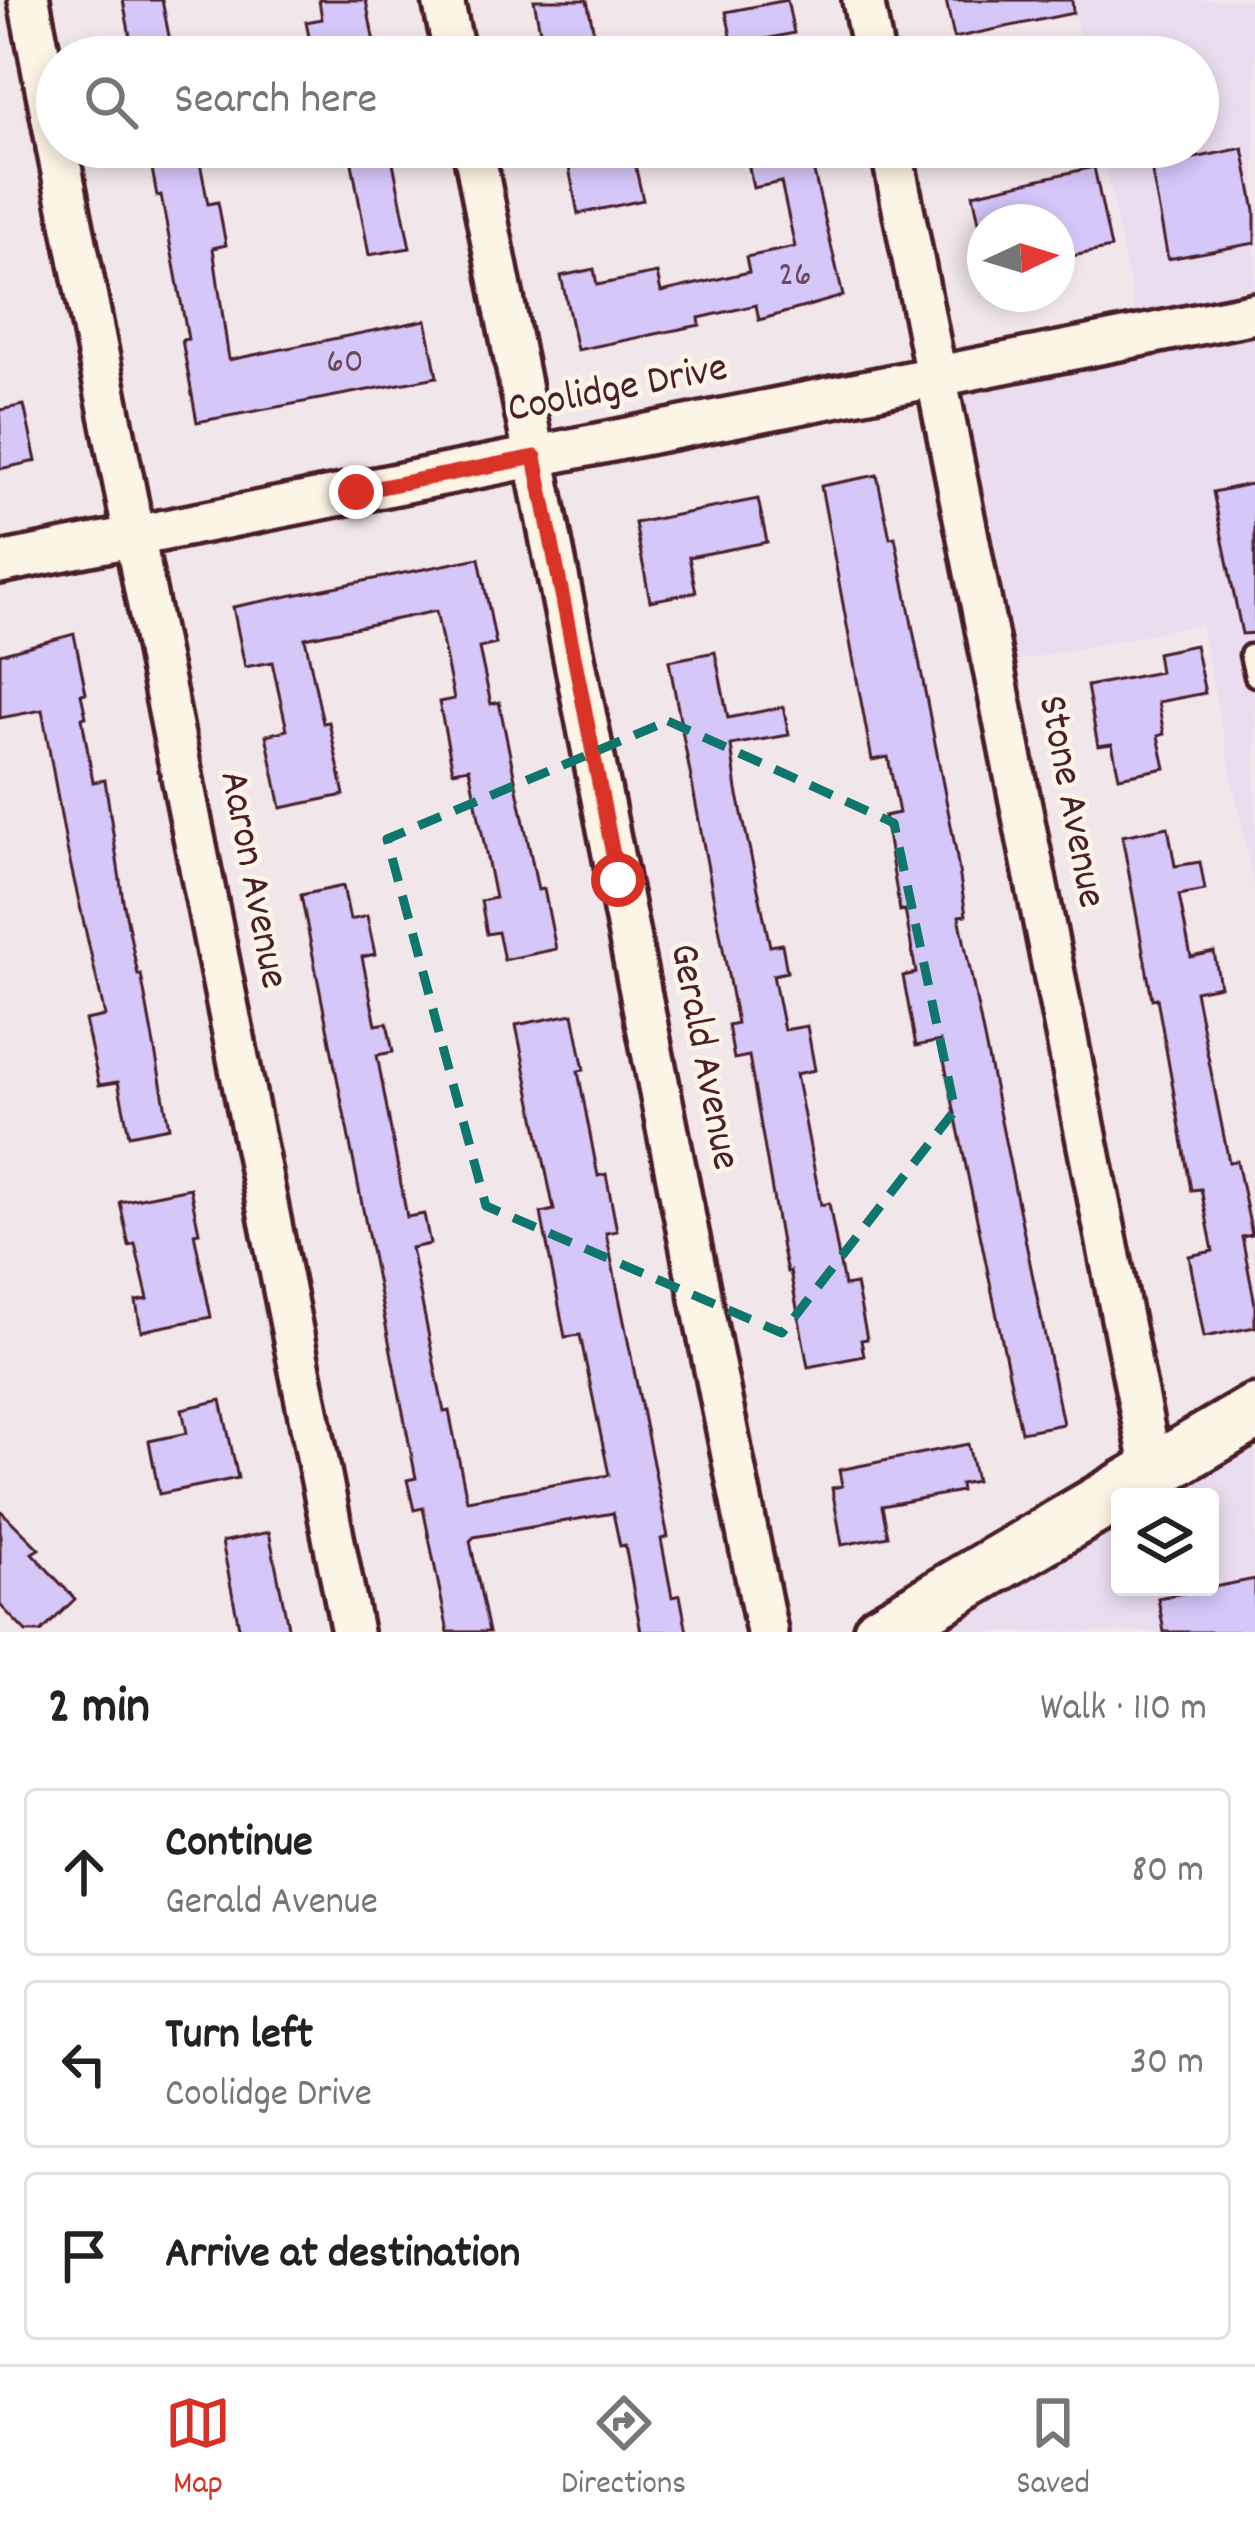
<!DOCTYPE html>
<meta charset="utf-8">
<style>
body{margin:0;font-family:Dekko,sans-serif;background:#f6f6f6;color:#222}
.controls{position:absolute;right:36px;bottom:36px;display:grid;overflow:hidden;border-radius:12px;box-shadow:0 6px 18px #0003}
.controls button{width:108px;height:108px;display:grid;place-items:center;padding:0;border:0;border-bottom:3px solid #e0e0e0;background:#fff;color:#222;font:60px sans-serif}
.compass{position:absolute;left:967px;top:204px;width:108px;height:108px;border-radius:50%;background:#fff;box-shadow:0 6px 18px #0003;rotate:86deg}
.stop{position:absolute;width:36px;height:36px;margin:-27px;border:9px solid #d93025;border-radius:50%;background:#fff}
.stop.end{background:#d93025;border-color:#fff;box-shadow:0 3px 12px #0008}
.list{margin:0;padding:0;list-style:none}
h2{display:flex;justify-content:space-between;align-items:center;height:156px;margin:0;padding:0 48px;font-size:51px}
h2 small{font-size:39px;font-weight:400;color:#767676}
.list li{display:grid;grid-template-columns:78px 1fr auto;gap:36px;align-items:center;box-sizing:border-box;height:168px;margin:0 24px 24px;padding:0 24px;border:3px solid #e0e0e0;border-radius:12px}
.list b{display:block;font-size:45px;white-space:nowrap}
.list p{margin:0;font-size:39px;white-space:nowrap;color:#767676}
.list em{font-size:39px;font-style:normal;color:#767676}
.icon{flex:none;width:66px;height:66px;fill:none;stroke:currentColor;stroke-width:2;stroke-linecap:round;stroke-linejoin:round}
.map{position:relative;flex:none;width:1255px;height:1632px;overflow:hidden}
.search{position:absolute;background:#fff;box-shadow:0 6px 18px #0003;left:36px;right:36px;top:36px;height:132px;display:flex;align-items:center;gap:30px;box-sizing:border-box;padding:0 42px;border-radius:66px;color:#767676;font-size:45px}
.sheet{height:732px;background:#fff}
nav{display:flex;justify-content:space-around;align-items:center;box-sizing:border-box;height:168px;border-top:3px solid #e0e0e0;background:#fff;font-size:33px;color:#767676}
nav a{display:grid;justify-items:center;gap:6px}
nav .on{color:#d93025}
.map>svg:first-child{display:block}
</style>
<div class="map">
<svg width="1255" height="1632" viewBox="0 0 1255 1632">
<rect width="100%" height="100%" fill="#f1e7eb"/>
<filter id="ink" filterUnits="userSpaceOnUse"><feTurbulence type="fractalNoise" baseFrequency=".00833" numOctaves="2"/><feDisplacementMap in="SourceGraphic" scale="24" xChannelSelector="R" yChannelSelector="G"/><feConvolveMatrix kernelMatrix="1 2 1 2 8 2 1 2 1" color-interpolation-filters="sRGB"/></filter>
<g filter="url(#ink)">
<!-- built -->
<g fill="#e9ddef" fill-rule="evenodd">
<polygon points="1072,0 1255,0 1255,891 1201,624 986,667 934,375 1140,336 1102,147 1198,147 1198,57 1084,57"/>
<path d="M1255,1412v220h-374zM1120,1497h90v90h-90z"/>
</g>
<!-- building -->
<g fill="#d6c7f9" stroke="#4a1f2b" stroke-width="3">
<polygon points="123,0 162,0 173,57 134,57"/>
<polygon points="319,0 366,0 376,53 313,57 306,22 322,19"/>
<polygon points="534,0 587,0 599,57 545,57"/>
<polygon points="787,0 794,33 733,46 726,12"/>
<polygon points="946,0 1072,0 1073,13 954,38"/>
<polygon points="148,147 197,147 208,204 218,202 226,245 213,248 229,360 426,320 437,377 197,422 182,340 188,339 161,195 157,196"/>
<polygon points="349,147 390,147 410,248 369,255"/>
<polygon points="565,147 631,147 643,200 578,214"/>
<polygon points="745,147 808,147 843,296 759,320 756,305 699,318 700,325 577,350 561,276 594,269 597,285 657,273 661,292 749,272 746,257 795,247 781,182 753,188"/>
<polygon points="1243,148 1255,211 1255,243 1168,259 1151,167"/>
<polygon points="1094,167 1111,248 1063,258 1057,222 979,222 973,194"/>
<polygon points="24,405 36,461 0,469 0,410"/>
<polygon points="877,475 890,538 895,537 955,846 966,915 959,916 1063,1424 1021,1432 940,1041 916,1046 903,976 916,973 905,910 900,911 884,816 899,813 888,757 872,760 821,486"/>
<polygon points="1255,483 1255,633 1242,634 1213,492"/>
<polygon points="758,499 767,542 689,557 696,592 650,601 635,523"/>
<polygon points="479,558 496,644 479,648 491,704 499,702 538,890 544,889 556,949 504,960 498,932 487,934 481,901 495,898 469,768 453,771 439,702 454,699 436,611 305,638 323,723 329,722 344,795 281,808 266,735 287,730 272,662 245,667 233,607"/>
<polygon points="74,634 86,693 81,694 86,717 82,718 93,782 105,780 123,900 138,975 141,974 169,1127 129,1135 118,1082 99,1085 85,1020 105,1016 67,849 42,710 0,718 0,654"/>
<polygon points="1195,645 1205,693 1158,702 1164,734 1158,736 1165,768 1119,777 1112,744 1098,746 1087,686 1160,672 1157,653"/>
<polygon points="715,652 728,718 783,707 789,735 731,745 737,790 770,946 782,944 787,972 773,975 784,1030 807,1026 815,1070 796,1074 821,1205 829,1203 844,1286 856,1284 867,1339 861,1340 864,1356 808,1367 790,1271 787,1272 782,1249 749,1056 734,1059 728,1025 737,1023 669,661"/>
<polygon points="1168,827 1175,866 1200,862 1205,890 1179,895 1191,957 1214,952 1220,986 1195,991 1229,1162 1237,1161 1252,1235 1242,1237 1255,1304 1255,1327 1204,1337 1189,1256 1213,1251 1201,1189 1191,1190 1157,998 1152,999 1122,836"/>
<polygon points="343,886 350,920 367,916 375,954 362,957 376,1025 387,1023 393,1052 377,1055 407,1217 424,1214 430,1244 411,1248 444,1412 449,1411 467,1500 609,1475 580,1335 565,1337 541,1213 554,1210 516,1025 573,1014 584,1070 578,1071 598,1176 606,1174 617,1231 606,1233 668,1537 661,1539 672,1597 680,1595 687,1632 641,1632 625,1545 620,1546 613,1513 474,1537 470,1541 489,1632 448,1632 423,1508 414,1510 407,1480 416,1478 301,895"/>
<polygon points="190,1188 199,1232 194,1233 211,1317 141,1331 136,1301 148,1299 135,1244 129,1246 120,1202"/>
<polygon points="221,1400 238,1478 159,1494 149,1441 187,1433 182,1409"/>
<polygon points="968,1444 976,1481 960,1484 961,1491 882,1506 888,1536 842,1545 832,1488 842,1486 839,1470"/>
<polygon points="0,1510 39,1549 32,1553 75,1599 41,1632 26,1632 0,1605"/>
<polygon points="269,1532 289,1632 240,1632 222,1542"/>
<polygon points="1255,1579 1255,1632 1164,1632 1158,1598"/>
</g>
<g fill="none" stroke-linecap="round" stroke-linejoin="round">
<defs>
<polyline id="lane" points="1250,655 1255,676"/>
<g id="street">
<polyline points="29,0 57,145"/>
<polyline points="443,0 455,57"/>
<polyline points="863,0 874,57"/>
<polyline points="57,147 352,1632"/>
<polyline points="473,147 767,1632"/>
<polyline points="891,147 1153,1475"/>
<polyline points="0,563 1255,313"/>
</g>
<polyline id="secondary" points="881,1632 1255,1412"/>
</defs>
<!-- lane casing -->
<use href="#lane" stroke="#4a1f2b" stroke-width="27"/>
<!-- street casing -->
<use href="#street" stroke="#4a1f2b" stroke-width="48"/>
<!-- secondary casing -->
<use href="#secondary" stroke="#4a1f2b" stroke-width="63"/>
<!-- lane -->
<use href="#lane" stroke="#fcf5e5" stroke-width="18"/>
<!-- street -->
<use href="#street" stroke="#fcf5e5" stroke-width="39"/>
<!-- secondary -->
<use href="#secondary" stroke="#fcf5e5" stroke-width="54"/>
</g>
</g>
<g fill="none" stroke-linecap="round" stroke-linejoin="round" filter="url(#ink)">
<!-- route -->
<polyline stroke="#d93025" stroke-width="15" points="356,492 535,457 618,880"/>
</g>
<!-- marked area -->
<path fill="none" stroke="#0f766e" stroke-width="9" stroke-dasharray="24 15" stroke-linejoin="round" d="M668,721l226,102 61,287 -173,223 -296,-127 -99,-367z"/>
<g text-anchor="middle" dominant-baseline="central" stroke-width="9" stroke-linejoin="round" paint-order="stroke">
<!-- number labels -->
<g font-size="36" fill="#6d495e">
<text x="795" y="277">26</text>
<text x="345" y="364">60</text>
</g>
<!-- street labels -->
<g font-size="42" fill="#4a1f2b" stroke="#fcf5e5">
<text transform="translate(618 391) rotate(-11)">Coolidge Drive</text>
<text transform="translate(1069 802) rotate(79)">Stone Avenue</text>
<text transform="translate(251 880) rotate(79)">Aaron Avenue</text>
<text transform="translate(702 1057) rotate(79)">Gerald Avenue</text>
</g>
</g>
</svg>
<div class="controls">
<button><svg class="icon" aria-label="layers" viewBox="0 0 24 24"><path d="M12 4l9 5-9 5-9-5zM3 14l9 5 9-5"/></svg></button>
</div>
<svg class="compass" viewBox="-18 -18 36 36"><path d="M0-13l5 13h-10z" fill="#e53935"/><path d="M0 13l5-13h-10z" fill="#767676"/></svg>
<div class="stop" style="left:618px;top:880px"></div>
<div class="stop end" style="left:356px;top:492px"></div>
<div class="search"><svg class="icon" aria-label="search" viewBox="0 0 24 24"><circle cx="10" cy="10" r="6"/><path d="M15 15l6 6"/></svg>Search here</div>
</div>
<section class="sheet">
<h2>2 min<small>Walk · 110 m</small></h2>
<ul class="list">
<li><svg class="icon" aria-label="ahead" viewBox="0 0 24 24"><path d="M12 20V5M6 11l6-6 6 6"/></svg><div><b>Continue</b><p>Gerald Avenue</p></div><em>80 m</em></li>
<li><svg class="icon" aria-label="left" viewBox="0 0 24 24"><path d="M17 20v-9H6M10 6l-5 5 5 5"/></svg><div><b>Turn left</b><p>Coolidge Drive</p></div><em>30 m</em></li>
<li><svg class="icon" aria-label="arrive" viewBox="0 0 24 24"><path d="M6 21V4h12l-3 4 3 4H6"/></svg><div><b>Arrive at destination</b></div></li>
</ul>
</section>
<nav>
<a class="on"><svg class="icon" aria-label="map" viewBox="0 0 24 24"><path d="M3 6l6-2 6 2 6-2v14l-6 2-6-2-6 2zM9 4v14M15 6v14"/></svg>Map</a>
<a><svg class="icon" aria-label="directions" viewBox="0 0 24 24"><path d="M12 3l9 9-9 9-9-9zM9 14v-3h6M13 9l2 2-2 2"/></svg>Directions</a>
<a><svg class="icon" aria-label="saved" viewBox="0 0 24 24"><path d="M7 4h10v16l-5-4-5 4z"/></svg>Saved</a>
</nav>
